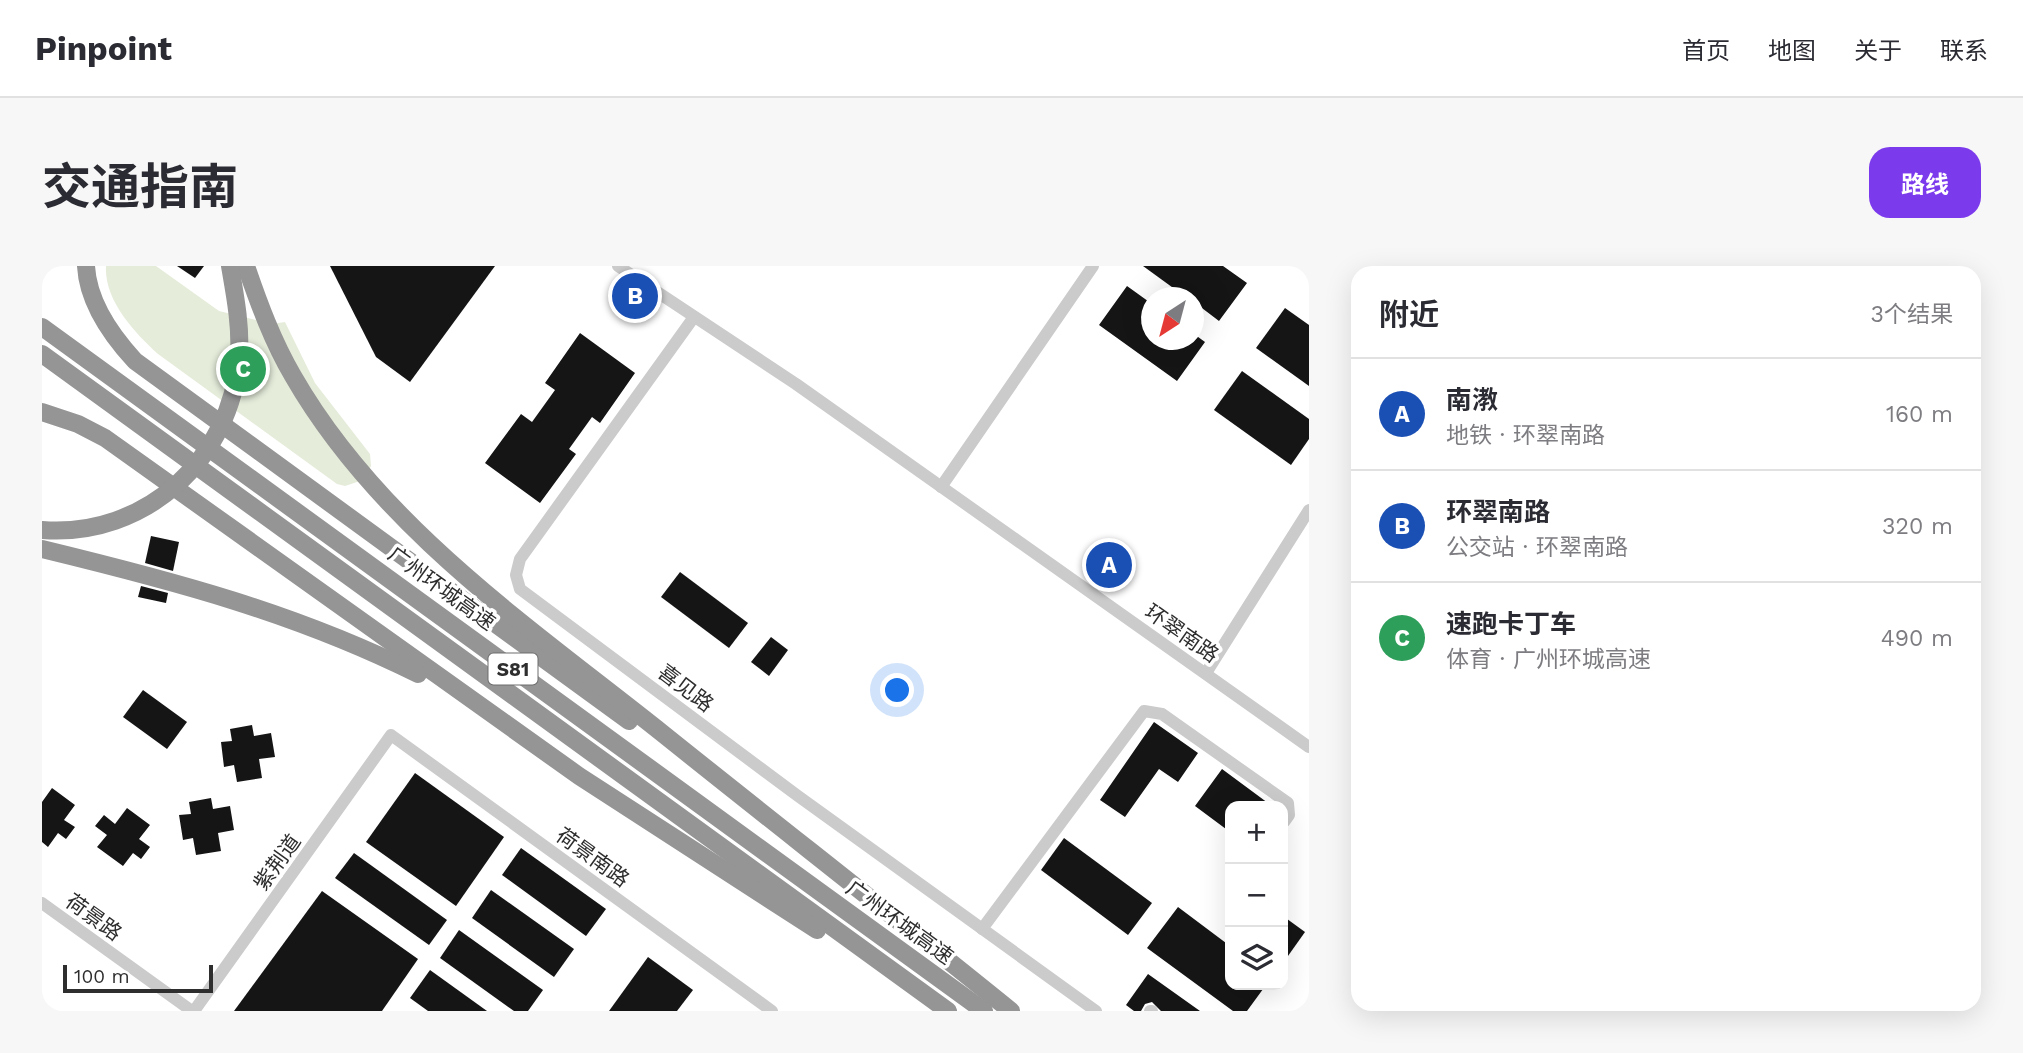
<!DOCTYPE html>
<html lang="zh">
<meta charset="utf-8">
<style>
body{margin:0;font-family:"Work Sans","Noto Sans SC",sans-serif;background:#f7f7f7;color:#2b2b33}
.controls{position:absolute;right:21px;bottom:21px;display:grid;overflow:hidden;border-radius:14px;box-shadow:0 7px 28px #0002}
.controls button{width:63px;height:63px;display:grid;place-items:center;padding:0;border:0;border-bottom:2px solid #e1e1e2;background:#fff;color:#2b2b33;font:35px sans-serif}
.compass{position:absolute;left:1099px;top:21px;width:63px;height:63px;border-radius:50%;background:#fff;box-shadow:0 7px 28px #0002;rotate:216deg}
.scale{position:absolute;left:21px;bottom:18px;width:150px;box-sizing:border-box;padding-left:7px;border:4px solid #2e2e2e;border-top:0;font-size:19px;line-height:24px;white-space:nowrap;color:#2e2e2e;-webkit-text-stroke:5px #fff;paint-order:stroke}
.you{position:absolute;left:856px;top:425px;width:24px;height:24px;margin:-18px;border:5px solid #fff;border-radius:50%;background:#1a73e8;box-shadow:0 0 0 10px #1a73e833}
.badge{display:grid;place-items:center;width:46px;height:46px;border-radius:50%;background:#7c3aed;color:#fff;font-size:23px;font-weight:700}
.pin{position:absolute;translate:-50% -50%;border:4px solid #fff;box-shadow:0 2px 7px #0006}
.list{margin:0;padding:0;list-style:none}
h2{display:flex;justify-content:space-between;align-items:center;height:91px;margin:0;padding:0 28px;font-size:30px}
h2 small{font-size:23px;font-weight:400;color:#7c7c81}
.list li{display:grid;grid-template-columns:46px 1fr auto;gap:21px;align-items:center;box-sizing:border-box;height:112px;padding:0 28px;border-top:2px solid #e1e1e2}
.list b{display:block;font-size:26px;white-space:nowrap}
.list p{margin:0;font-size:23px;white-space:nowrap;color:#7c7c81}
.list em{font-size:23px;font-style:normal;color:#7c7c81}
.icon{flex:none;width:38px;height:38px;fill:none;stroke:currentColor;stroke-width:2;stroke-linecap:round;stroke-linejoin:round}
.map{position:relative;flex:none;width:1267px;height:745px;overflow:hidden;border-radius:21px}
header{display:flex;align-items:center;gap:42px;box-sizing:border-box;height:98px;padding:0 35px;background:#fff;border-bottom:2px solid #e1e1e2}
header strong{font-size:33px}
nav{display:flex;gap:38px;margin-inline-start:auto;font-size:24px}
.intro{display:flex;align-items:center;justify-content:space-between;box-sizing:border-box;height:168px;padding:0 42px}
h1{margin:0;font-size:49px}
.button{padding:18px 32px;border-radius:21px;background:#7c3aed;color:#fff;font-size:24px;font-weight:700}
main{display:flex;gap:42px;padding:0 42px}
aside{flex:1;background:#fff;border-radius:21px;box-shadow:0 7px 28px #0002}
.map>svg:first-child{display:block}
</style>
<header>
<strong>Pinpoint</strong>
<nav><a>首页</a><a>地图</a><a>关于</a><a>联系</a></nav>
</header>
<div class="intro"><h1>交通指南</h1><a class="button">路线</a></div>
<main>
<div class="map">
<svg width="1267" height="745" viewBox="0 0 1267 745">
<rect width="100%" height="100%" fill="#fff"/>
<!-- green -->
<path fill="#e5ecda" d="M64,0h50l63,45 53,13 13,-2 30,61 55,71 1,12 -8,14 -18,6 -8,-2 -179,-130c-24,-22 -54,-54 -52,-88z"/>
<!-- building -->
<g fill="#151515">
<polygon points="135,0 162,0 153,12"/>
<polygon points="288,0 453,0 368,116 334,91"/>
<polygon points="1101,0 1181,0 1205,17 1177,55 1152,36 1152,32 1145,32"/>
<polygon points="1085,20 1110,38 1110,74 1152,74 1152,68 1163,76 1135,115 1057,59"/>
<polygon points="1243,42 1267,59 1267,120 1214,82"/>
<polygon points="538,67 593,107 558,157 550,151 527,183 534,188 498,237 443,197 479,148 490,156 513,124 503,117"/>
<polygon points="1200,105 1267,153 1267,173 1249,199 1172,144"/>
<polygon points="109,270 137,276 131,305 103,297"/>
<polygon points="638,306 706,357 687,382 619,331"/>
<polygon points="99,320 126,327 124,337 96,331"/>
<polygon points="729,371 746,384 727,410 709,396"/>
<polygon points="101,424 145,456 125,483 81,451"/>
<polygon points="1112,456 1156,487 1136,516 1117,503 1083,551 1058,534"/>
<polygon points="210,459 212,470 229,467 233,491 217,493 220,512 195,516 192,499 182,501 179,476 190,475 188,463"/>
<polygon points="1180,503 1230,540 1188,540 1188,566 1153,540"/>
<polygon points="373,507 462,571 414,640 324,576"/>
<polygon points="10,522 33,539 22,554 33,561 24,573 16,567 6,581 0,576 0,536"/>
<polygon points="169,532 171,543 188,540 192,564 176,567 179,585 154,589 151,572 141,574 137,549 149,548 147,536"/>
<polygon points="85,542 108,559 97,573 108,581 99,593 91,587 81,600 55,581 65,569 53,560 62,549 73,558"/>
<polygon points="1022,572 1110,637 1086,669 999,604"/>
<polygon points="479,582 564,643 544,670 460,609"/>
<polygon points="312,587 405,654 387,679 293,612"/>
<polygon points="449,624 532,683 512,711 430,652"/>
<polygon points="280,625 376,693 340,745 192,745"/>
<polygon points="1136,641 1188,680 1188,719 1224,719 1205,745 1191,745 1105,682"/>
<polygon points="1241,650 1263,666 1241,697"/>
<polygon points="417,664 501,724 486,745 472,745 398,692"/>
<polygon points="606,691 651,724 635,745 567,745"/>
<polygon points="388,704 445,745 386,745 368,732"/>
<polygon points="1106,708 1158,745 1119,745 1110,736 1103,738 1099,745 1092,745 1084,739"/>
</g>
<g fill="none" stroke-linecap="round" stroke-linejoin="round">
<!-- minor -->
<g stroke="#cbcbcb" stroke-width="12">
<polyline points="576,0 754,118 1267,481"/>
<polyline points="0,1 1,0"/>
<polyline points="652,51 478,293 474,309 478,323 756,530 1054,745"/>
<polyline points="899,221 1051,0"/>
<polyline points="1164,407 1267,244"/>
<polyline points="0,637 150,745"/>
<polyline points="940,663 1102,445 1120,448 1246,537 1247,549 1242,556"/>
<polyline points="152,745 349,469 730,745"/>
<polyline points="1108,745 1110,745"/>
</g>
<!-- highway -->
<g stroke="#959595" stroke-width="18">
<path d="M44,0c2,37 25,69 49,95l494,360"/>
<path d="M204,0c13,38 27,76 47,110 86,150 236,251 369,357 116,93 233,184 349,278"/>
<polyline points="0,61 942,745"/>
<polyline points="0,88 906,745"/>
<polyline points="0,146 36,158 63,172 537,510 775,664"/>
<path d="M0,283c132,32 253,64 376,125"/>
</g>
<!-- highway-bridge -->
<path stroke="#959595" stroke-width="18" d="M0,264c103,8 190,-71 197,-174 2,-30 -4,-61 -9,-90"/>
</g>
<g text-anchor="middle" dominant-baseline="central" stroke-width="7" stroke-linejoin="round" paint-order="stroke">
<!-- shield labels -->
<rect fill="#fff" stroke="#6d6d6d" stroke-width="2" x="446.5" y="387.5" width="49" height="31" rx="5"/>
<g font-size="19" font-weight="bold" fill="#2e2e2e">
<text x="471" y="403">S81</text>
</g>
<!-- street labels -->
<g font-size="21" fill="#2e2e2e" stroke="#fff">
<text transform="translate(400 322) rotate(36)">广州环城高速</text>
<text transform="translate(1140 367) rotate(35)">环翠南路</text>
<text transform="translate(644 422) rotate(37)">喜见路</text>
<text transform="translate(551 591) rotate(36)">荷景南路</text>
<text transform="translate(235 596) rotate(-54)">紫荆道</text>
<text transform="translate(52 651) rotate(36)">荷景路</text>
<text transform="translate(858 656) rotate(36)">广州环城高速</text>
</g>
</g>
</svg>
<div class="controls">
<button>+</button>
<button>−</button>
<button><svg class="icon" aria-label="layers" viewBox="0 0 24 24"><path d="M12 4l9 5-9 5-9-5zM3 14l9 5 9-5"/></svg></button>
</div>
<svg class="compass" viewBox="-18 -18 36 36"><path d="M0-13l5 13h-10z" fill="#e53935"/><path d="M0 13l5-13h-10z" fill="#7c7c81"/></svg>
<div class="scale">100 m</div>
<div class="you"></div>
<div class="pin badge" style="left:1067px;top:299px;background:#1a4fb4">A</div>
<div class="pin badge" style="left:593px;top:30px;background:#1a4fb4">B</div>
<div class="pin badge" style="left:201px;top:103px;background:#2e9e5b">C</div>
</div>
<aside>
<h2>附近<small>3个结果</small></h2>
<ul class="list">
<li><span class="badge" style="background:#1a4fb4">A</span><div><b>南漖</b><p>地铁 · 环翠南路</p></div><em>160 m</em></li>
<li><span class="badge" style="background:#1a4fb4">B</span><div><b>环翠南路</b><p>公交站 · 环翠南路</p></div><em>320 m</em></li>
<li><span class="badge" style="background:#2e9e5b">C</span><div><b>速跑卡丁车</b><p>体育 · 广州环城高速</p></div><em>490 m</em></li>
</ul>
</aside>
</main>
